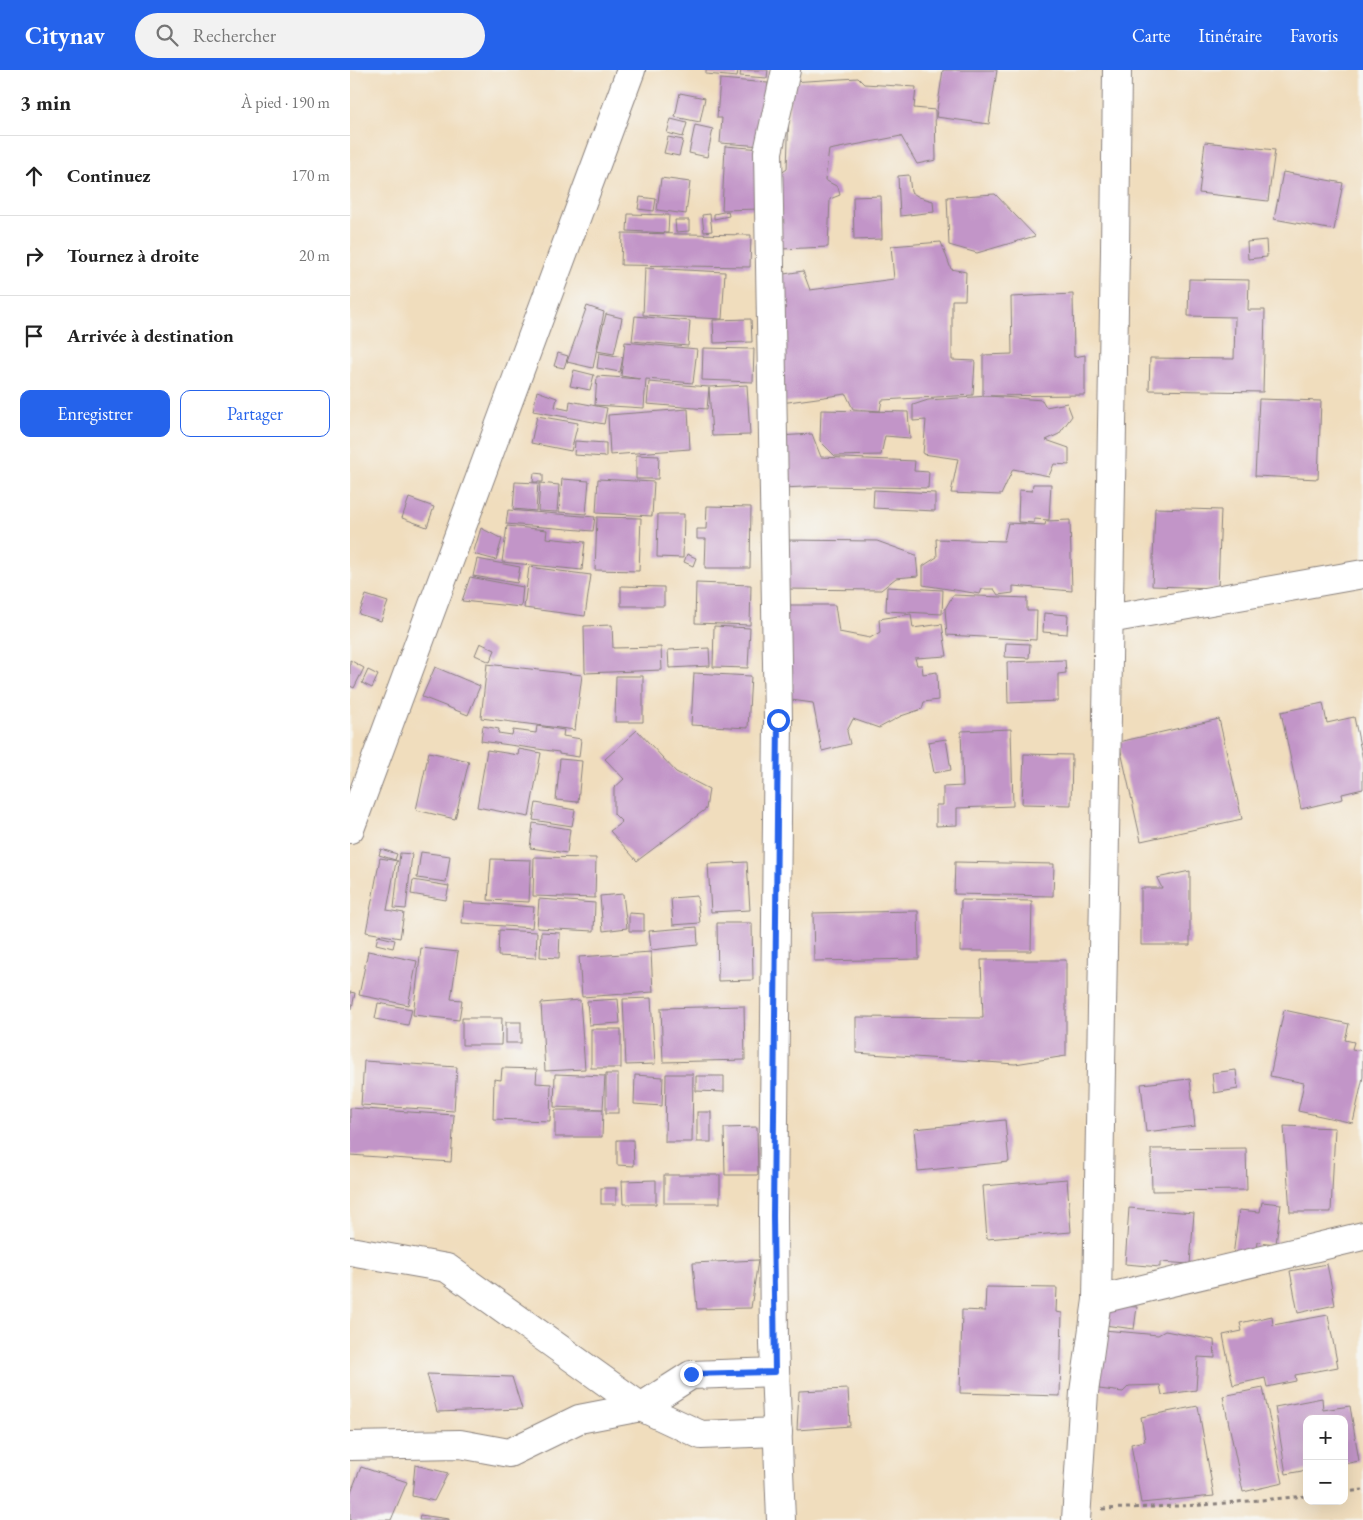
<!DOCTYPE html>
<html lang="fr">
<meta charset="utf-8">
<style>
body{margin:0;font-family:"EB Garamond",serif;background:#f2f2f2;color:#222}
.controls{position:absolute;right:15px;bottom:15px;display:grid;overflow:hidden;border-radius:10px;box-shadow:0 5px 20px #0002}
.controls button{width:45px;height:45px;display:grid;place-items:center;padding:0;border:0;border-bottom:1px solid #e0e0e0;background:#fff;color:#222;font:25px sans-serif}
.stop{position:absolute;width:15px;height:15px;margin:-11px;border:4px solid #2563eb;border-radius:50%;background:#fff}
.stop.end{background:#2563eb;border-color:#fff;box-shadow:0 1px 5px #0008}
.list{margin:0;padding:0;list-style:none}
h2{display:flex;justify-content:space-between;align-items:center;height:65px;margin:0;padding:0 20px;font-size:21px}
h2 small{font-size:16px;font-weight:400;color:#767676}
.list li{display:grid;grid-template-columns:32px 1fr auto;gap:15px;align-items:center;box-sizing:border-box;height:80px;padding:0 20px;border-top:1px solid #e0e0e0}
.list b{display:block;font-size:19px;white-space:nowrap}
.list em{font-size:16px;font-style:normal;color:#767676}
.actions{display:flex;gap:10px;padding:15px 20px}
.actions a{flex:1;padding:11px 0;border:1px solid #2563eb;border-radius:10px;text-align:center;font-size:18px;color:#2563eb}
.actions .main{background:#2563eb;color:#fff}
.icon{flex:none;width:28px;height:28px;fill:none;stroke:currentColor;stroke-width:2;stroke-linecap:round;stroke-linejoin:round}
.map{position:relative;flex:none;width:1013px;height:1450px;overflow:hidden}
header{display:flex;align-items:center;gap:30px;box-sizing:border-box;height:70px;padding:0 25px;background:#2563eb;color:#fff}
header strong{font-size:24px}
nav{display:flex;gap:28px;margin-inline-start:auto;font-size:18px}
.search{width:350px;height:45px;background:#f2f2f2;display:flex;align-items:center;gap:12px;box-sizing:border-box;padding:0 18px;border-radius:28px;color:#767676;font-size:19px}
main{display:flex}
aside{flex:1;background:#fff}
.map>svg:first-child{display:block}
</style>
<header>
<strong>Citynav</strong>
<div class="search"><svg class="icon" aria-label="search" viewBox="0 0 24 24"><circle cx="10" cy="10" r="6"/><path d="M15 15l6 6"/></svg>Rechercher</div>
<nav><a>Carte</a><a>Itinéraire</a><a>Favoris</a></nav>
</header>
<main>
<aside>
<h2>3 min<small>À pied · 190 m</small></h2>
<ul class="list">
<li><svg class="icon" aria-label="ahead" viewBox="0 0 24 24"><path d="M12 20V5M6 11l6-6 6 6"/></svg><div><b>Continuez</b></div><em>170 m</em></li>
<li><svg class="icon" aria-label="right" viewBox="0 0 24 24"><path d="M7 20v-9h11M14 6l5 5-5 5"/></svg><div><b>Tournez à droite</b></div><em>20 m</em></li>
<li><svg class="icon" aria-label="arrive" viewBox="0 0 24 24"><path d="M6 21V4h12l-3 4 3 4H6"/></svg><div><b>Arrivée à destination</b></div></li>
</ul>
<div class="actions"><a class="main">Enregistrer</a><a>Partager</a></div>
</aside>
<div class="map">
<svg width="1013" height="1450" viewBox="0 0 1013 1450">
<rect width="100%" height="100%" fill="#f6f6f2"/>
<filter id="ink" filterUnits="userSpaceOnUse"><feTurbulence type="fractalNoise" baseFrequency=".02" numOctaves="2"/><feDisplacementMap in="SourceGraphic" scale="10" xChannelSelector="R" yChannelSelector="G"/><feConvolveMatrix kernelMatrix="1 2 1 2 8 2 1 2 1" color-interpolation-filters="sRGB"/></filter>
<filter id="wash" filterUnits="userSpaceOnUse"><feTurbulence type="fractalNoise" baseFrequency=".0096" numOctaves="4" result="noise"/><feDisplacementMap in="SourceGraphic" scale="20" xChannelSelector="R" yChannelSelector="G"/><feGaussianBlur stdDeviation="1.12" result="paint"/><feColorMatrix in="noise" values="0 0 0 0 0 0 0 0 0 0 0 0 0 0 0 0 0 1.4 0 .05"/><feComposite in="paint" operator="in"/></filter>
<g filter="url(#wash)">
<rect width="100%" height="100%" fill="#f0ddbd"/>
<g id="blocks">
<!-- building -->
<g fill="#c295c8">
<polygon points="356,0 388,0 387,7 356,4"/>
<polygon points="391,0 418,0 417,8 390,6"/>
<polygon points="593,0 647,0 639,54 586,47"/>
<polygon points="508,8 514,14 566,17 564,38 585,40 586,90 567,94 551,66 479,80 475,110 488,117 490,125 480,129 478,177 431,179 430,104 437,99 440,12"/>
<polygon points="370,9 418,13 413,76 370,73 372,48 367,48"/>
<polygon points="330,23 355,28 350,52 325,47"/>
<polygon points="321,49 337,53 333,67 317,63"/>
<polygon points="345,55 363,59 357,87 339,83"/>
<polygon points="318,67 333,70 329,86 314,83"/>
<polygon points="855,72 925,80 918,131 849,123"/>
<polygon points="375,76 413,79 410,139 372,140"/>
<polygon points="933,102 993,113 984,160 924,149"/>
<polygon points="559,105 561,122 569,127 583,131 584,142 550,146 548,106"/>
<polygon points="311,108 340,112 336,144 307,140"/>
<polygon points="645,124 685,166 627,183 599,175 597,127"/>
<polygon points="531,126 532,169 504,170 503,127"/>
<polygon points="290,127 306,129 304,141 288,139"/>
<polygon points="378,141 379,146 364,149 364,144"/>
<polygon points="278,144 319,145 318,163 277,161"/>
<polygon points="360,144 362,161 354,162 352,145"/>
<polygon points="325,150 339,150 339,161 326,162"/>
<polygon points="272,163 401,165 400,197 271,195"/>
<polygon points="916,170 917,187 898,189 897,172"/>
<polygon points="591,172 601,199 616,202 615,230 602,230 602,290 625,291 623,325 532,330 530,341 503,339 496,324 431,333 428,205 453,201 460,220 544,209 541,176"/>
<polygon points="295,198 375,202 372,249 293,245"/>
<polygon points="839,209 899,210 898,240 915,240 913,322 799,320 800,288 884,289 885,247 838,246"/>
<polygon points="723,224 724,287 735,285 735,325 633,326 633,285 662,284 661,227"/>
<polygon points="237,236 254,242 243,298 217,292"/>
<polygon points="256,244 272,248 264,284 247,281"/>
<polygon points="285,246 340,251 338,276 282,271"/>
<polygon points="401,249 402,272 364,273 363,250"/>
<polygon points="275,272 347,279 343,313 296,309 294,338 245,335 247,306 290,309 271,306"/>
<polygon points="353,278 404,279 403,312 352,310"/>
<polygon points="208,283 218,286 214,298 204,296"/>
<polygon points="249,283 273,287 270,302 247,298"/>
<polygon points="224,300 244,305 240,320 220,316"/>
<polygon points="299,312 359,317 397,315 400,365 362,366 359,318 357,339 297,334"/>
<polygon points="187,321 207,328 205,337 219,340 220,331 257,338 254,354 183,341"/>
<polygon points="639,326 692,330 696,337 717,333 722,346 709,364 696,370 719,378 719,395 704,394 699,406 663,399 651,425 601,423 608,389 573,384 576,350 563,351 563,335 578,330"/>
<polygon points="909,329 971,331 968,409 905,406"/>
<polygon points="338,339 340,379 260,385 258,345"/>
<polygon points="471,340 558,342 560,368 535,366 531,385 485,386 470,371"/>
<polygon points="187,346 228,353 221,381 181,373"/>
<polygon points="462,364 471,387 565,391 564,401 579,402 578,418 473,416 433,418 429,366"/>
<polygon points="225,371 256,373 256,387 224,385"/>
<polygon points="286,385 309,386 308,409 286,409"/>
<polygon points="184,403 193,404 193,412 183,412"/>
<polygon points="212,409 239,411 236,444 209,442"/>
<polygon points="248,409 304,412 302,446 246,443"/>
<polygon points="165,412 188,413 186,441 163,439"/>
<polygon points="190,413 209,415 207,442 188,441"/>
<polygon points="683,414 701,414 699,450 684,449 684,453 668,452 669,420 682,421"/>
<polygon points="524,420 585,423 585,441 523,438"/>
<polygon points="59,428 84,437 77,457 52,448"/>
<polygon points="357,436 401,437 400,498 355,498 356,469 347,469 347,459 356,459"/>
<polygon points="805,438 871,440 868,518 802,516"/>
<polygon points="158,440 245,447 243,461 156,454"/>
<polygon points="308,444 334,444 333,488 307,487"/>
<polygon points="247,447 291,448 289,501 245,500"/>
<polygon points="720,450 722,521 663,516 663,523 648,525 644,519 632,519 630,524 573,515 573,496 587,487 586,469 654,471 658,453 695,455 696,451"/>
<polygon points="157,456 197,460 196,468 235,472 232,500 152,492"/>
<polygon points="131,458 152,469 146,490 123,484"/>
<polygon points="435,470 527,471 566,485 568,506 546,508 531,520 434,519"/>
<polygon points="337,484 346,488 343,496 334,492"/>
<polygon points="127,489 170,497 167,513 123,506"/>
<polygon points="179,497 241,505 235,546 174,538"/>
<polygon points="120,507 173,517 171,537 112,531"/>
<polygon points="346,513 401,515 400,555 345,553"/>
<polygon points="271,516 314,517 314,536 271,536"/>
<polygon points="537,517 593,520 592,544 536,541"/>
<polygon points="16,525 38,532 31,551 9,544"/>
<polygon points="603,525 677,528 677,541 687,541 686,570 597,565 595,539"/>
<polygon points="435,535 485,535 489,562 520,568 530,562 529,549 561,544 563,558 592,554 597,586 565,588 567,595 572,595 573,604 587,602 588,630 574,632 572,639 551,646 529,658 503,649 497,661 500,674 472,681 463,633 434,629"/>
<polygon points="694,543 718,545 717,564 693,562"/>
<polygon points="262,555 263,578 311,577 312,600 235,603 234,556"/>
<polygon points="364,556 400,558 398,598 363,597"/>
<polygon points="130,573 145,580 140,592 125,585"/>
<polygon points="656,573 680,574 679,588 655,587"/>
<polygon points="359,578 360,596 319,598 318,580"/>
<polygon points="0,590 14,598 4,618 0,616"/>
<polygon points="715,590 716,603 708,604 708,631 658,633 657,592"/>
<polygon points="137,594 232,605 225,660 131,648"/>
<polygon points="85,597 130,616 118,645 72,627"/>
<polygon points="18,600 28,605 22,618 12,613"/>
<polygon points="344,603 401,606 398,658 341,655"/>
<polygon points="266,606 293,606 293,652 265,652"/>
<polygon points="973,633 977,653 1004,647 1013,690 1013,719 992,724 993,729 951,739 931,642"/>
<polygon points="869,649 892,749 791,771 769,672"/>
<polygon points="133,656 149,659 148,663 162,665 163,660 186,663 187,656 214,660 213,666 231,669 229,687 209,684 209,682 131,671"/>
<polygon points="661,659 663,736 607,738 607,755 586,756 586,735 593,735 593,717 613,716 611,661"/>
<polygon points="287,660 326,702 359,719 356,739 287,791 260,761 272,752 264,744 264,718 274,709 255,689"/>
<polygon points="596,669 601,700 584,703 578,672"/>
<polygon points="169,679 191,683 179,747 127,737 137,680 168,685"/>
<polygon points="79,682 119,691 105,749 66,740"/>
<polygon points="674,684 722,685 721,735 672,734"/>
<polygon points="210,689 232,691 228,732 206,730"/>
<polygon points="186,733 225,740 222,756 183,750"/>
<polygon points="183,753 220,759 217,783 180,778"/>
<polygon points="31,779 47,784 45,790 29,785"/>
<polygon points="71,782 100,786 96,812 67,808"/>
<polygon points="50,783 62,784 56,839 44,838"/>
<polygon points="184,787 246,788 245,828 183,826"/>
<polygon points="30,788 48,791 46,792 37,840 54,843 50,868 16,862"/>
<polygon points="141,789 181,790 179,832 138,830"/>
<polygon points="397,792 400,840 361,842 358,794"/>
<polygon points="605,792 704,794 703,826 604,824"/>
<polygon points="840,801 840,875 791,875 791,818 812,818 807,808"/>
<polygon points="63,810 99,816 96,830 61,824"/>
<polygon points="273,824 277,858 253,861 250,826"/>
<polygon points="347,826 350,853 323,855 321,828"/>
<polygon points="189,829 245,833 244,861 187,858"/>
<polygon points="611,830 682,831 681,881 610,881"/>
<polygon points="114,832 184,837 182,858 112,853"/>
<polygon points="568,841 569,889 464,891 463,843"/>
<polygon points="279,843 294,844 294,861 279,861"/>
<polygon points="367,853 402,853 403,910 368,911"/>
<polygon points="347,857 348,875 301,880 299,861"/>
<polygon points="149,860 187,862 186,888 148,886"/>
<polygon points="191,862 210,863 209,888 190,887"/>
<polygon points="28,866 45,870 43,878 26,874"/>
<polygon points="71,878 108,882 101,929 112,930 109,950 63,945"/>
<polygon points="18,881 67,891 58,935 9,925"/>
<polygon points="301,882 303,922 232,927 229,887"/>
<polygon points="631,890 716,890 716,986 665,994 506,983 506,947 633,948"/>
<polygon points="0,922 5,923 2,938 0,938"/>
<polygon points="301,928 305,994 276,995 273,929"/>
<polygon points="268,929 270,953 239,955 237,931"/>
<polygon points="230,930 235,999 195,1001 191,933"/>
<polygon points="28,933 62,939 58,955 25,949"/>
<polygon points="394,936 395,990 313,992 311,938"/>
<polygon points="934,940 999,954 995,970 1004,972 1002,979 1013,981 1013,1007 1003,1053 948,1041 954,1013 920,1006"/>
<polygon points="112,948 152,948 151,975 112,975"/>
<rect x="156" y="952" width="15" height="21"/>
<rect x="241" y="959" width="30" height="39"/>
<polygon points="14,991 107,997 104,1041 11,1035"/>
<polygon points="152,998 187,999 186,1013 201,1014 200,1051 143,1049 144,1009 151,1010"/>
<polygon points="886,1000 888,1019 864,1023 862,1003"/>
<polygon points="205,1004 255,1006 253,1039 204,1037"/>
<rect x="256" y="1004" width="12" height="39"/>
<polygon points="316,1004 343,1004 342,1072 315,1072"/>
<polygon points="285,1005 313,1007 312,1036 284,1034"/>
<polygon points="346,1006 374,1006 374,1022 346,1021"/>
<polygon points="840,1009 845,1056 796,1062 791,1014"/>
<polygon points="0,1038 104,1045 101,1092 0,1085"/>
<polygon points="205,1040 253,1040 252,1067 205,1067"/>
<rect x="347" y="1042" width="14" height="30"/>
<polygon points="655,1050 659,1092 568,1101 564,1059"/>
<polygon points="934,1056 985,1058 981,1142 940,1142"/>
<polygon points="407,1057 408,1105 375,1105 374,1058"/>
<polygon points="267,1070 283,1070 284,1096 267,1095"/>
<polygon points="896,1078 897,1120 802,1121 801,1079"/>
<rect x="314" y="1105" width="56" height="28"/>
<polygon points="717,1109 721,1162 637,1169 633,1116"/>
<polygon points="306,1110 306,1134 273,1134 272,1111"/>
<rect x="251" y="1118" width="15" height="16"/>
<polygon points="912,1132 931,1134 926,1174 908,1172 906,1189 883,1186 889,1140 910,1142"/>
<polygon points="779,1138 844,1143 840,1194 810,1192 810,1197 775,1194"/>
<polygon points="408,1190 401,1238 347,1239 343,1193"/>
<polygon points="977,1194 985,1235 948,1243 940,1201"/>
<polygon points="636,1217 707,1218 706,1242 712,1243 710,1326 610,1323 612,1240 635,1241"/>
<polygon points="756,1235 787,1237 784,1259 754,1255"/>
<polygon points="978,1245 988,1297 945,1305 946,1311 917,1317 915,1308 883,1315 873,1265 892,1261 890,1253 922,1246 923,1255"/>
<polygon points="754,1260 808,1265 815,1261 864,1270 865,1288 848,1287 846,1320 812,1325 810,1315 779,1316 773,1322 749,1319"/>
<polygon points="77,1304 162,1307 172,1339 87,1342"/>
<polygon points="913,1318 933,1413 893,1422 873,1326"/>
<polygon points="498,1319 500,1356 447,1360 449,1321"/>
<polygon points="972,1328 973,1340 1000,1336 1009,1391 994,1394 994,1349 957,1349 957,1400 936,1404 925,1337"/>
<polygon points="848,1336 864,1426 791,1433 781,1374 795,1371 791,1347"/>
<polygon points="65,1395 98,1403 84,1431 62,1426"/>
<polygon points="11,1397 57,1412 41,1450 0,1450 0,1424"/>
<polygon points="70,1445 99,1449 99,1450 69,1450"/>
</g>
</g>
</g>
<g filter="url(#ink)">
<use href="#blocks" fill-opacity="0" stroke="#89807c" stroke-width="1"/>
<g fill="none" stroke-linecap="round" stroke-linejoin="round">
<defs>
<g id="minor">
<polyline points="759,549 1013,504"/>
<polyline points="0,759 281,0"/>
<polyline points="0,1181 97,1198 291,1337 351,1365 428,1362"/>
<polyline points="747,1230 1013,1166"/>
<polyline points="0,1376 110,1374 159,1383 229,1349 291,1337 341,1305 425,1302"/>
<polyline points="431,1450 424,1274 423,1147 428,650 418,82 436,0"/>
<polyline points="726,1450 734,1322 747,1230 765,180 767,0"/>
</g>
</defs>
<!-- minor casing -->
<use href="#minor" stroke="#89807c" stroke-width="30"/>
<!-- path -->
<g stroke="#89807c" stroke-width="3" stroke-dasharray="4 4" stroke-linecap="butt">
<polyline points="994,1422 1013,1420"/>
<polyline points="752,1439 852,1435 957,1426"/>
</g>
<!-- minor -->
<use href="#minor" stroke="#fff" stroke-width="28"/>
</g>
</g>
<g fill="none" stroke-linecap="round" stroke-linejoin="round" filter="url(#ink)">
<!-- route -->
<polyline stroke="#2563eb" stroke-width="6" points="341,1304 425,1302 423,1146 428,650"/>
</g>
</svg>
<div class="controls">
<button>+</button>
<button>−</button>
</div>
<div class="stop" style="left:428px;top:650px"></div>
<div class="stop end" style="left:341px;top:1304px"></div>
</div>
</main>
